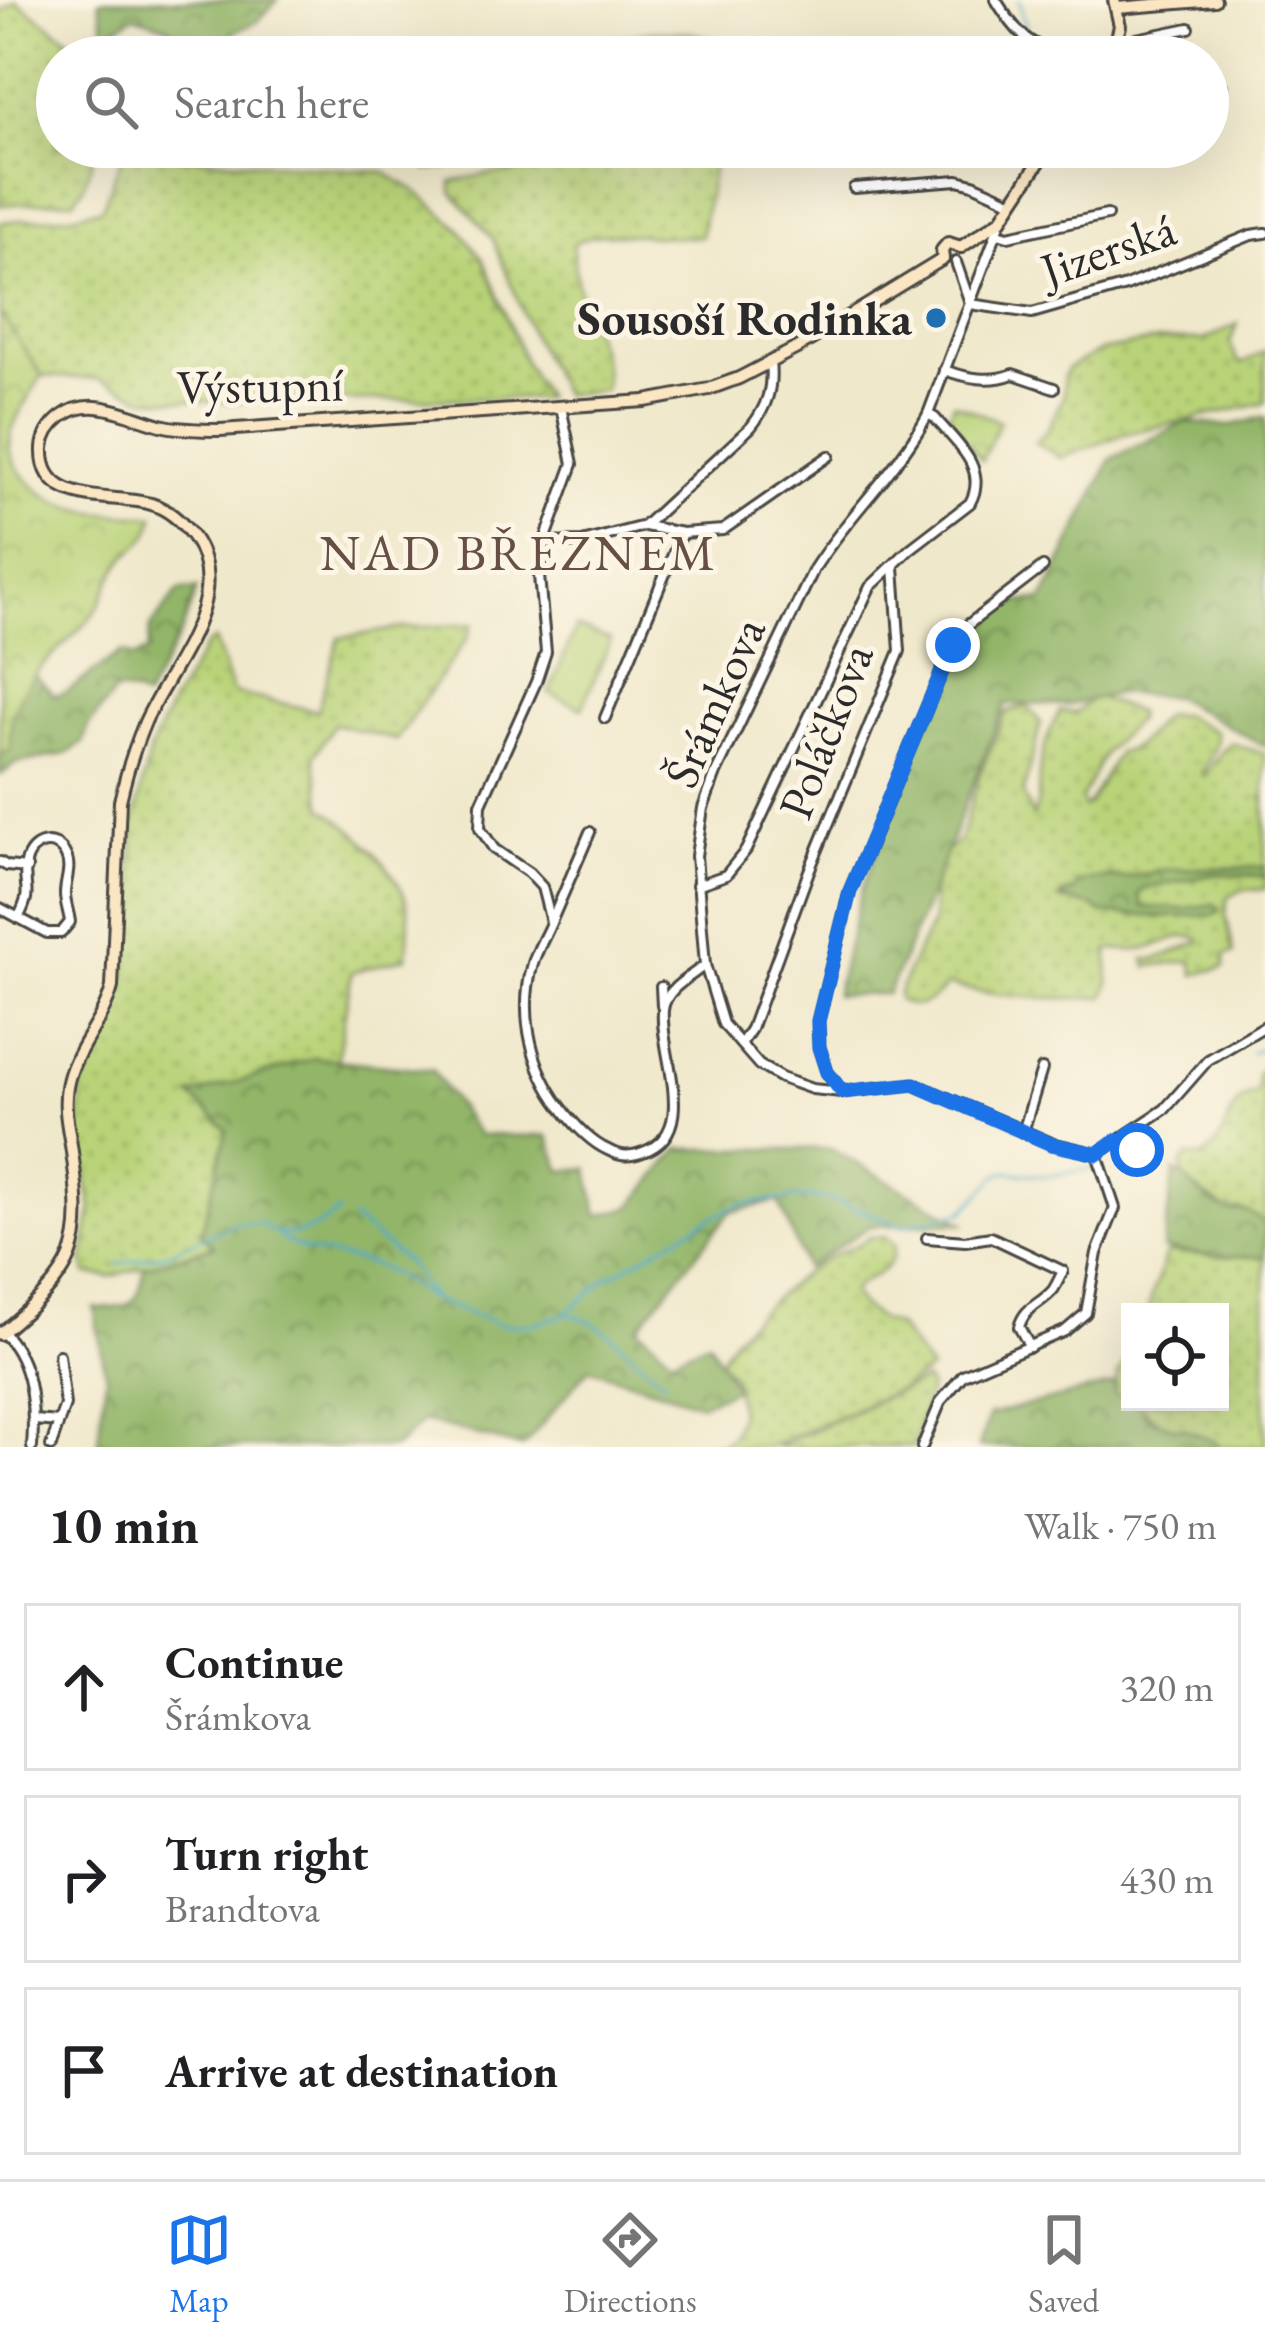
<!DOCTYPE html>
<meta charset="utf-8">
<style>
body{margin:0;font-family:"EB Garamond",serif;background:#f6f6f6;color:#202124}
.controls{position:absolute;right:36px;bottom:36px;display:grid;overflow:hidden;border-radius:0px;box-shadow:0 12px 48px #0002}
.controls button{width:108px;height:108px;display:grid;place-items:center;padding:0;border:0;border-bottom:3px solid #e0e0e0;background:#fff;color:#202124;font:60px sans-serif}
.stop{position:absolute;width:36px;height:36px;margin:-27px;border:9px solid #1a73e8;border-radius:50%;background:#fff}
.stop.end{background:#1a73e8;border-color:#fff;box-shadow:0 3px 12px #0008}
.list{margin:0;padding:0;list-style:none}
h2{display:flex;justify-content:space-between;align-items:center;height:156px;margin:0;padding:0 48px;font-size:51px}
h2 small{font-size:39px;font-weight:400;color:#757577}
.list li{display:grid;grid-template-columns:78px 1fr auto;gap:36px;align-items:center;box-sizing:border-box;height:168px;margin:0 24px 24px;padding:0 24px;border:3px solid #e0e0e0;border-radius:0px}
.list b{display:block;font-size:45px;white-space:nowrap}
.list p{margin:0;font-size:39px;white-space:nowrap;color:#757577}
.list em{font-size:39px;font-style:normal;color:#757577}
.icon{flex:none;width:66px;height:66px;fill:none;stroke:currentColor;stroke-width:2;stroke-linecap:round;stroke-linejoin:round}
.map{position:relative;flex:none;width:1265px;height:1447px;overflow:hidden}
.search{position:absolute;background:#fff;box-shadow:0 12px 48px #0002;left:36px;right:36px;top:36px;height:132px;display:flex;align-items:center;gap:30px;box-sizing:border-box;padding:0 42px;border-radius:66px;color:#757577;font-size:45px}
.sheet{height:732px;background:#fff}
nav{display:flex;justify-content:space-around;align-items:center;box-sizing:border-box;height:168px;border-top:3px solid #e0e0e0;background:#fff;font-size:33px;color:#757577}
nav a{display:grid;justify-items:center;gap:6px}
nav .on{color:#1a73e8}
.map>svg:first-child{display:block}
</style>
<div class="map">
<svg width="1265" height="1447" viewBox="0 0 1265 1447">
<defs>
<pattern id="grass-dots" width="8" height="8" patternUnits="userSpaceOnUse" patternTransform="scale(3)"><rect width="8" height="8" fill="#b9d378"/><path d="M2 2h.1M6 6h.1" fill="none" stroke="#9fb568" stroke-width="1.8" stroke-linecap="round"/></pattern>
<pattern id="forest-crowns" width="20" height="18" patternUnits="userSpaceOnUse" patternTransform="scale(3)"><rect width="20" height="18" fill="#92b568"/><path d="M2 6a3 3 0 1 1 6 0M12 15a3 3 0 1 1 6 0" fill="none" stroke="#779356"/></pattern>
<pattern id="park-crowns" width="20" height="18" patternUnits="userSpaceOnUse" patternTransform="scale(3)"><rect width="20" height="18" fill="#b9d378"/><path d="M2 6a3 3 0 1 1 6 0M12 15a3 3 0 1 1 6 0" fill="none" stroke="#9fb568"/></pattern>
</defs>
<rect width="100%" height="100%" fill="#fcf5e5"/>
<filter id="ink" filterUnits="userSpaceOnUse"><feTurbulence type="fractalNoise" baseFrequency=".00833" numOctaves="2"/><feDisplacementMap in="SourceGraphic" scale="24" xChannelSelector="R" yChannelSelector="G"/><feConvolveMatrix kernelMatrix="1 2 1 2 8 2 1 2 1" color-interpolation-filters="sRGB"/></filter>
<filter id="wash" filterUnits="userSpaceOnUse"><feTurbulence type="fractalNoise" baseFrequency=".004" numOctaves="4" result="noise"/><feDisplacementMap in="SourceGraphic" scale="48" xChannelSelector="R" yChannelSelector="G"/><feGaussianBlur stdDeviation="2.7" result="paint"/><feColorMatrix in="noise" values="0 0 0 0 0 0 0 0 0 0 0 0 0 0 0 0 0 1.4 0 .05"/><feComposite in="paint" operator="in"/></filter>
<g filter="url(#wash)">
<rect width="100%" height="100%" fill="#f0e8cb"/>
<!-- grass -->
<g fill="url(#grass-dots)" stroke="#727f52" stroke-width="3">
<polygon points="16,1 72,41 87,57 57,57 57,147 97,147 83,188 74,200 0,205 0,12"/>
<path d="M650,31c33,1 66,-1 86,26h-192l28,-11z"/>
<path d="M401,147h166c-47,5 -92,17 -139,23z"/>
<path d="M716,149l-15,87c-34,6 -104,-13 -128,9 1,17 3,33 7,50 8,30 30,64 24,95l-41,5 -32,-62 -38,-94 -41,-47v-10l30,-7 81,-8 29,-7z"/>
<polygon points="146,154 383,172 416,191 460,229 484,261 526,365 545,398 217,402 145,398 100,379 42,376 0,313 0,222 72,215 102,208 122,157"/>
<polygon points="1238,324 1230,343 1238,362 1244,363 1265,351 1265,403 1124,434 1061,458 1035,442 1047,431 1063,397 1064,377 1067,369 1089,357 1101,351 1159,340 1204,340"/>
<path d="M472,624l-4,13 -72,103 -62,-16 -20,32 9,52c29,17 80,67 85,101 2,15 0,33 -1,48l-55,15 -15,88 -22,-2 -123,38 35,33 -25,104 12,13 -104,31 -24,-3 -3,-13 9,-52 -13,-67 3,-53 5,-20 28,-56 10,-32 7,-78 1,-78 17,-75 22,-47 34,-58 8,-5 19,53 84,18 22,-73 63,-10z"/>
<path d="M1097,697l40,15 -1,8 -32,33 -23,47 3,7 4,-2 30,-53c22,0 31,-24 47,-37h18l32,17c6,15 -8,28 -13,41l2,3 23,-31 4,-2 34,11v43l-3,1 3,2v67l-91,2 -50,9 -15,-2 -47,19v6c15,0 29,1 39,12l62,4 52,-13 -32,5 -40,-2 -4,-11 4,-7 73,-15 49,2v13l-23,1 -15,8 -1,17 8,38 -9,2v12l-30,8 -3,-14 -45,5 -2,-7h11l44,-17 -2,-4c-26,-7 -36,11 -60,12 -11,1 -19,-2 -30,1l1,33 -5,13c-52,3 -106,1 -156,-12 -15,15 -28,27 -49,16l-1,-6 10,-25 25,-49 -1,-29 3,-11 12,-30 11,-9 5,-10 15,-54 28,-65 21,-7 14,17 -18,71 10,23c8,-16 4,-32 7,-49 3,-20 10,-40 20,-57l16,2 16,-15z"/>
<path d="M1265,1066v160l-8,-9 -17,-7 -12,1 -44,-30 -3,-17 8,-8 14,2c5,-5 10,-9 14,-14 15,-23 10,-43 41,-52v-18z"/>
<path d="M870,1237h16l8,8c2,26 -24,30 -41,44v6l8,11 19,14 17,6 33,44 -28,18 -134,59h-68l21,-4 11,-7 7,-21 -5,-38 -14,-15c4,-25 84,-93 108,-104 15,-8 29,-11 42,-21z"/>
<path d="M1172,1252l43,4 50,1v190h-45c-17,-14 -36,-15 -55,-23 -14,-6 -13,-8 -24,-17 -7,-6 -19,-8 -27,-13l4,-20 12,-21v49h90v-90h-73l19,-58z"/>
<polygon points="925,1380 930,1388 913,1447 776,1447"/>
</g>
<!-- forest -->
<g fill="url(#forest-crowns)" stroke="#5e704a" stroke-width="3">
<polygon points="99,0 278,0 257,22 232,33 242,57 179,57 170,28 135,16 105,34"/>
<path d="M1265,417v329l-91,-49 -56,-4 -49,12 -63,-1c-42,95 -74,195 -119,290l-52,1 27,-106 59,-157 61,-104 30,-26 31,-2 68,-141 74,-37 44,4z"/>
<polygon points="197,589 182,630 145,699 134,693 116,691 88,726 83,743 66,754 17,763 0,775 0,678 33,673 55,696 68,691 122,652 134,658 148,651 150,628 179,590"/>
<path d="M1265,867v9l-49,-2 -73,15 -4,7 4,11 40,2 32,-5 5,7 -7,4 -50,2 -62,-4 -6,-6 -36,-9 16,-8 4,-7c16,-5 29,-5 45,-5 16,-1 31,-8 47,-9 31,-1 63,-1 94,-2z"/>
<path d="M315,1058l117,12 46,65 70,1 14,35 26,-3 10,48 33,-9 48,-58h152l132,74 -93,3 -65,42 -26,-67 -49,11 -92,115 34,31 36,-17 28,47 -35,16 -112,-36 -66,79 -100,-26 -28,26h-298l9,-70 -12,-69c35,3 47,-4 50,-41l70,-21 -13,-13 26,-103 -36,-34z"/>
<path d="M1174,1171l9,5c7,10 34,33 47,35 4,1 7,-1 10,-1 11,1 18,8 25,16v31l-50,-1 -52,-7z"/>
<polygon points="1114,1384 1115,1394 1140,1406 1148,1417 1173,1428 1183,1428 1197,1434 1216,1442 1220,1447 979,1447 989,1415"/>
</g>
<!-- park -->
<g fill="url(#park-crowns)" stroke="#727f52" stroke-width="3">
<path d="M0,313l42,63c-9,15 -28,42 -31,58 -3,18 2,29 13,42 32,40 83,37 130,40 -3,25 -16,27 -31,44 -14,17 -18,41 -33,58 -37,42 -84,66 -80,131l-10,7z"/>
<polygon points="953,403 1000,421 982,460 947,420"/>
</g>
<!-- pitch -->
<polygon fill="#b9d378" stroke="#727f52" stroke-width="3" points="576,627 611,640 582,708 549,693"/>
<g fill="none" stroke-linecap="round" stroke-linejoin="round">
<!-- stream -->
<g stroke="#47a9c6" stroke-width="3">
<polyline points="1019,0 1026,27"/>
<polyline points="1252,1053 1265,1045"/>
<polyline points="353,1219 406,1262 434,1301 502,1325 531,1324 564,1315 607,1278 703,1222 740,1204 808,1197 836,1201 901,1226 963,1212 998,1175 1006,1172 1047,1176 1097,1168"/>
<path d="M278,1236c24,18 56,18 85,26 25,6 47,24 70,38"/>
<polyline points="119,1264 166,1254 235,1223 260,1223 275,1233 295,1234 315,1228 339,1212"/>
<path d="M569,1315c38,4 64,47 96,66"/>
</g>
</g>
</g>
<g filter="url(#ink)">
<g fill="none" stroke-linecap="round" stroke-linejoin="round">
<defs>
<g id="street">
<path d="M996,0c20,33 37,52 77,54 14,1 26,-1 40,2"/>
<polyline points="1117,43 1189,28"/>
<polyline points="1208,89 1222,86"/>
<polyline points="1208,123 1212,121"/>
<polyline points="854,188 958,180 973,184 1013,202"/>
<path d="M1001,221l-73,193c-30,57 -80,101 -114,155l-98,204 -13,35 -7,48 9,109 18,59 36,41 22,13 31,11 30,3 72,-8 137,59 46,11"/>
<polyline points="998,233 1008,236 1107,215"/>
<polyline points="956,262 970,303"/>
<polyline points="970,304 1032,313 1126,286 1251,235 1265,233"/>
<path d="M944,370c23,8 46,13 69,4l41,14"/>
<polyline points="682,533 723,530 829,456"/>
<path d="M544,543l38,-1 62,-16 107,-99c16,-20 22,-39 19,-65"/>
<polyline points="605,718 682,533 645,526"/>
<path d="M590,832c-13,31 -27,62 -40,93 -6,14 -15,28 -18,42 -13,48 0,102 29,140 12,16 29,35 47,43 13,7 22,7 35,2 58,-20 16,-99 20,-142 2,-21 27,-33 42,-45"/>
<polyline points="0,862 7,866 27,868"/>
<path d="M697,885l29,-10 20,-25 124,-263 40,-38 60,-46c19,-35 -14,-60 -35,-85l-7,-4"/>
<path d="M0,908l47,25h14l9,-11c-1,-9 -5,-19 -5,-28 0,-13 7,-26 1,-38 -9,-21 -36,-15 -40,7 -4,26 8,26 -8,55"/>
<polyline points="551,922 542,887 529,873 494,849 480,828 481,804 536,682 546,652 539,576 544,543 573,464 561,407"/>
<polyline points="661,987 662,1006"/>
<polyline points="741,1044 751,1029 809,871 900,651 894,567"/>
<polyline points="841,1091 827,1072 819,1047 818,1021 850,891 953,645 965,627 1043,567"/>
<polyline points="1023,1132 1042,1069"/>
<polyline points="1119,1141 1137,1149 1146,1150 1153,1140 1150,1136 1135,1130"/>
<polyline points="1097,1154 1165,1109 1208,1060 1265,1026"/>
<path d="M927,1238l38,3 26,-4 72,34c-2,4 -7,15 -10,19 -13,15 -28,16 -34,37l11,20"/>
<path d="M1,1331c31,28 34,77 31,116"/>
<polyline points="34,1420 59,1422 65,1405 59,1355"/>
<polyline points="51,1446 59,1422"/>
<polyline points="922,1447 941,1401 963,1375 1065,1331 1086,1313 1097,1253 1115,1208 1097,1154"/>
</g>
<g id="secondary">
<polyline points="1117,8 1215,0"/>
<polyline points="1112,57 1120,26 1114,0"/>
<polyline points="961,247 1001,220 1049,147"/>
<polyline points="943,259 942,250 948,243 961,247"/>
<path d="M0,1334c77,-65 86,-82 72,-182 -3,-22 -9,-43 -5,-65 6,-37 36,-64 45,-100l8,-186c6,-27 14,-53 25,-79 24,-54 90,-124 48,-185 -10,-14 -25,-28 -42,-33 -37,-11 -111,4 -108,-56 1,-13 8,-23 18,-31 31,-24 70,1 104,9 19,4 37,4 55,4l425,-29 64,-12 30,-11 58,-30 146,-89"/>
</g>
</defs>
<!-- street casing -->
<use href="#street" stroke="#494743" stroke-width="14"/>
<!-- secondary casing -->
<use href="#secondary" stroke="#494743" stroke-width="16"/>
<!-- street -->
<use href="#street" stroke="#fff" stroke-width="8"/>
<!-- secondary -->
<use href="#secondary" stroke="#fbe6c4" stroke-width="10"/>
</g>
</g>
<g fill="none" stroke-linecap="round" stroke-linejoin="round" filter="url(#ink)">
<!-- route -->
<polyline stroke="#1a73e8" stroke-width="15" points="953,645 850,891 818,1021 819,1047 827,1072 842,1092 914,1084 1051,1144 1097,1154 1117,1140 1137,1150"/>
</g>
<!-- markers -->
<circle fill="#1f6fb2" stroke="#fcf5e5" stroke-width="4.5" cx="936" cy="318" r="12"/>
<g text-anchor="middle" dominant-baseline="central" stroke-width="10" stroke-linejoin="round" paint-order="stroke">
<!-- street labels -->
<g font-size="48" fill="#2b2b2b" stroke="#fcf5e5">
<text transform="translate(1108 249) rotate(-19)">Jizerská</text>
<text transform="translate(260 385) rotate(-1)">Výstupní</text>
<text transform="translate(714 702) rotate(-66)">Šrámkova</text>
<text transform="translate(825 731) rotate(-69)">Poláčkova</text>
</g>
<!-- poi labels -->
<g font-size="48" font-weight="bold" fill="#2b2b2b" stroke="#fcf5e5" text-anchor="end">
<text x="912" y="318">Sousoší Rodinka</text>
</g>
<!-- neighbourhood labels -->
<g font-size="51" letter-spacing="3" fill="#665046" stroke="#fcf5e5">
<text x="519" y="552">NAD BŘEZNEM</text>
</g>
</g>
</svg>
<div class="controls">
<button><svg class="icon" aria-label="locate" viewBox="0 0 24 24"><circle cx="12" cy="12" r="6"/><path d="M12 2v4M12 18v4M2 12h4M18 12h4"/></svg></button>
</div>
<div class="stop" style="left:1137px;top:1150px"></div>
<div class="stop end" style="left:953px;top:645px"></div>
<div class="search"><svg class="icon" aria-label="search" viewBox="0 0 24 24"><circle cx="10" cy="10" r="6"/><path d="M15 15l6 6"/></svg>Search here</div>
</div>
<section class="sheet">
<h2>10 min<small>Walk · 750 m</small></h2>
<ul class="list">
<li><svg class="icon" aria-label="ahead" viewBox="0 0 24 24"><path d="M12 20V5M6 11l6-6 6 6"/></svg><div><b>Continue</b><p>Šrámkova</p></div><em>320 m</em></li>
<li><svg class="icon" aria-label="right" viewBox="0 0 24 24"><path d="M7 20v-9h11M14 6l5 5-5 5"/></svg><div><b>Turn right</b><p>Brandtova</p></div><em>430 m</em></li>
<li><svg class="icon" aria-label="arrive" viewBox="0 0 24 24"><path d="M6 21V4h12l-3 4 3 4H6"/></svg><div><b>Arrive at destination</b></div></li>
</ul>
</section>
<nav>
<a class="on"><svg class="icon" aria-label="map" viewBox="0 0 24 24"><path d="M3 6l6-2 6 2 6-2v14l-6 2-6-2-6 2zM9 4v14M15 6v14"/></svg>Map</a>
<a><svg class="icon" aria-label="directions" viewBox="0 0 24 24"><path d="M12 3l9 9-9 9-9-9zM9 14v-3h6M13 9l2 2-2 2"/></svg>Directions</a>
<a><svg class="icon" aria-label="saved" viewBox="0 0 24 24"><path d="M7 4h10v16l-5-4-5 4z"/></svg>Saved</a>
</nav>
